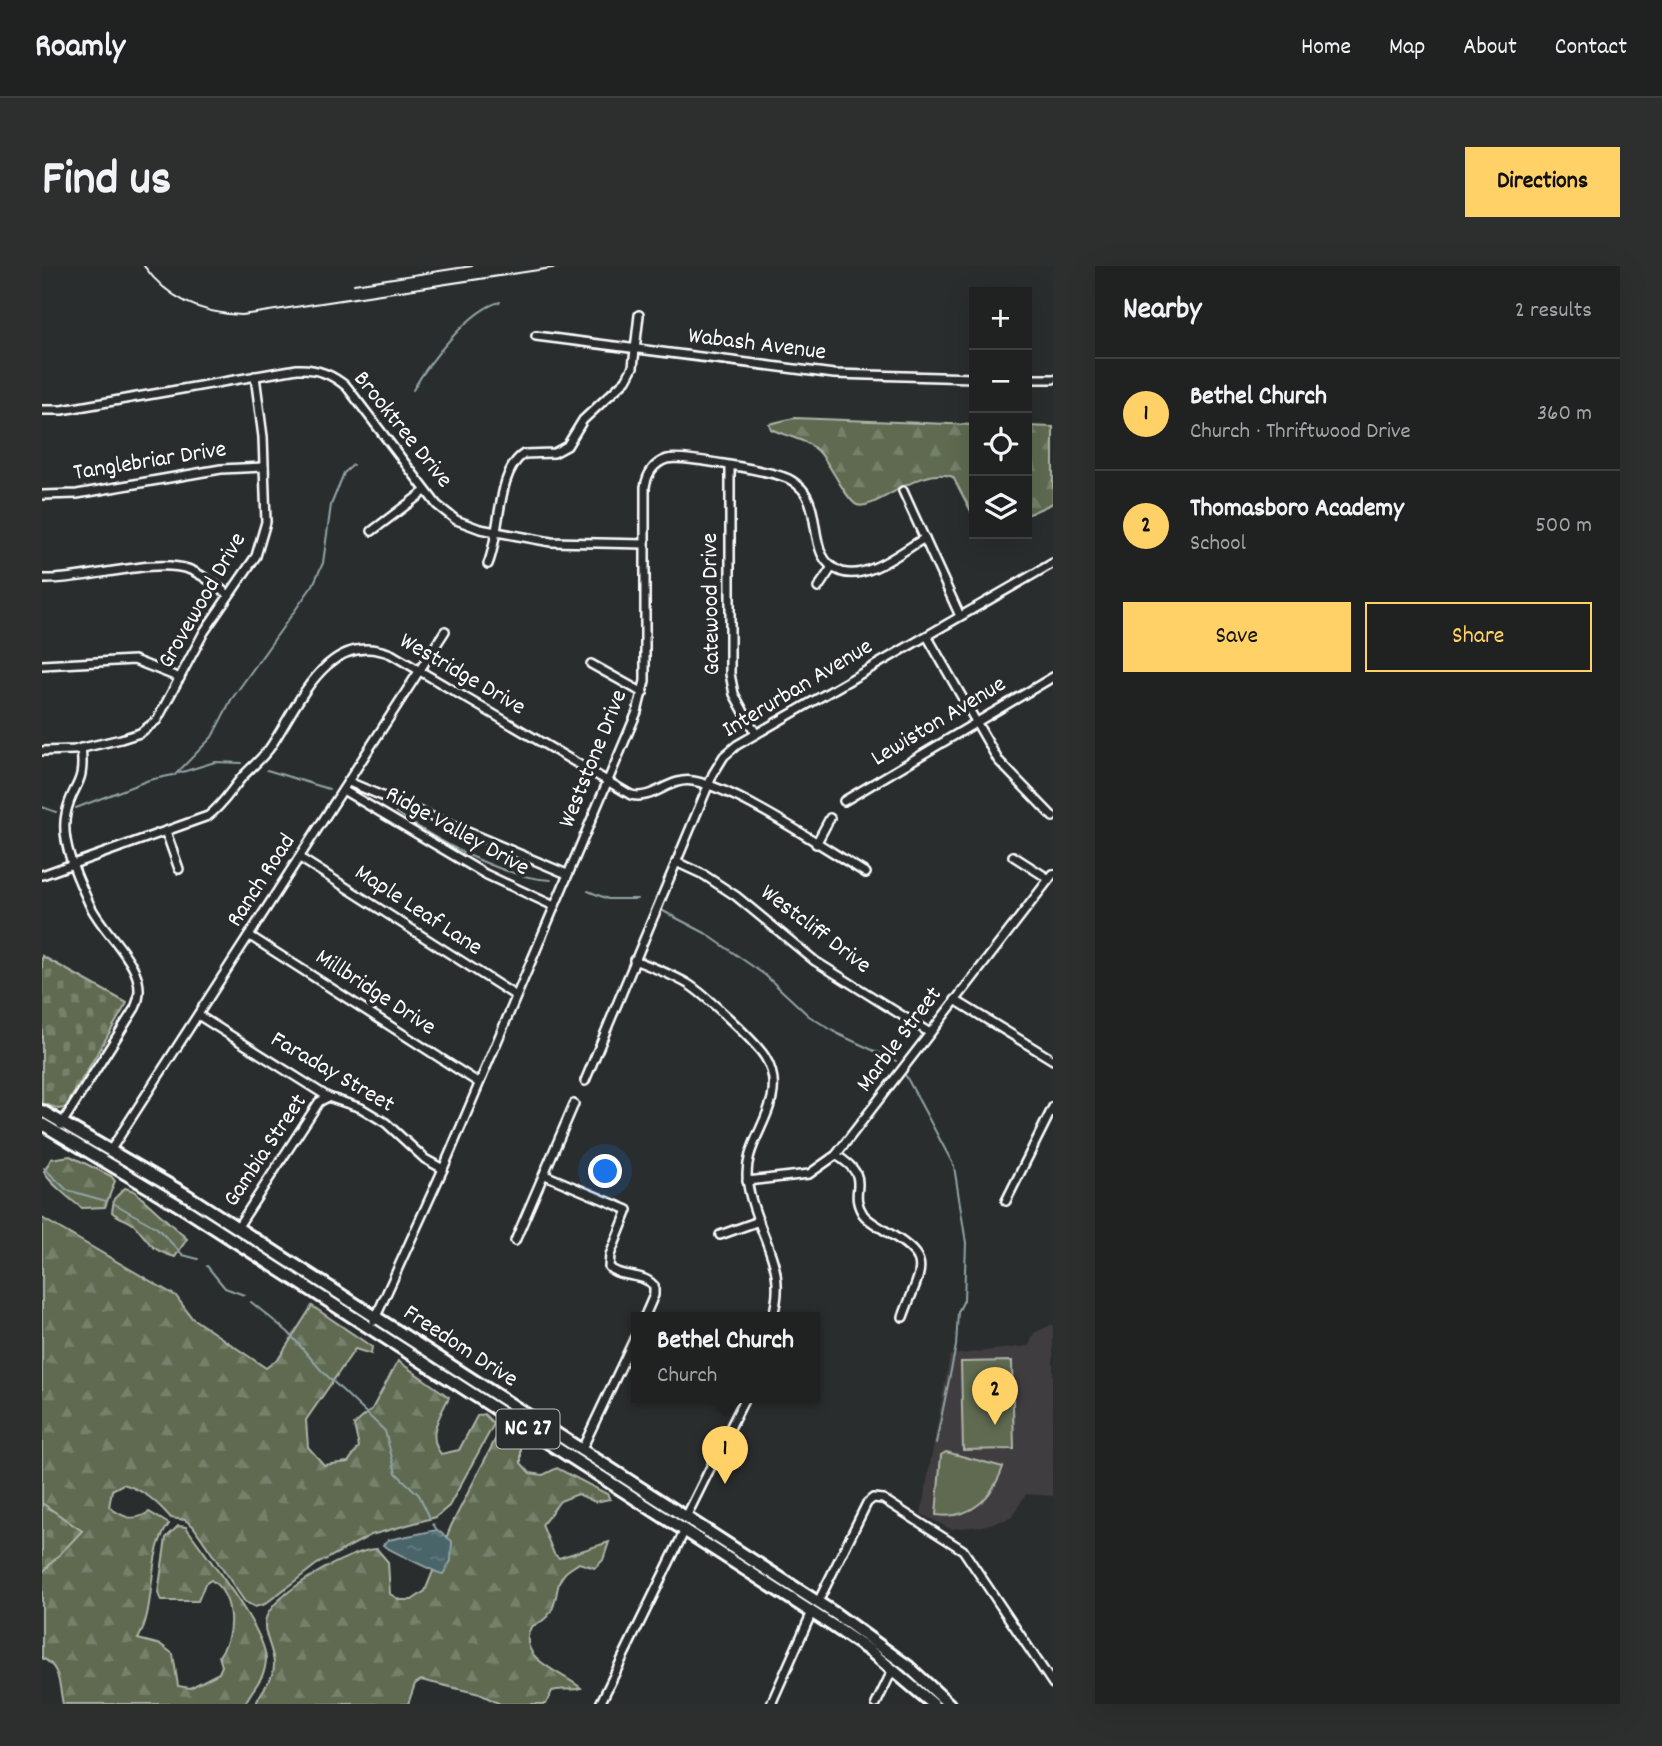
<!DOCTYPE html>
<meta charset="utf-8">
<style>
body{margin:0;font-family:Dekko,sans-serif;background:#2d2f2f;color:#f1f3f6}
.controls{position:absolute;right:21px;top:21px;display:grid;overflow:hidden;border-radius:0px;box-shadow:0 7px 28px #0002}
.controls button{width:63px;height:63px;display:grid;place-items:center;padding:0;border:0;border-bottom:2px solid #3d3f40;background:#202222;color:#f1f3f6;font:35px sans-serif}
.you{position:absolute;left:564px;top:906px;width:24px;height:24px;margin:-18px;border:5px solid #fff;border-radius:50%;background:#1a73e8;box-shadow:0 0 0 10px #1a73e833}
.badge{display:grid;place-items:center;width:46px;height:46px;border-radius:50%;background:#ffd166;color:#111;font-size:23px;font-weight:700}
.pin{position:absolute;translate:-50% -58px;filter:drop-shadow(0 2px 4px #0008)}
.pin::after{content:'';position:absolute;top:37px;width:24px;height:21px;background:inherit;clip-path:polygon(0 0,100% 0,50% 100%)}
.popup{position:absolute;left:589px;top:1046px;width:189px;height:91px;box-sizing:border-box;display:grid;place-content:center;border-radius:0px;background:#202222;filter:drop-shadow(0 2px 5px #0005);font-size:23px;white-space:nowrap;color:#a2a4a5}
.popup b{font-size:26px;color:#f1f3f6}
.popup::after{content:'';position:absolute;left:50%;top:100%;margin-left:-14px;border:14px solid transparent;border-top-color:#202222}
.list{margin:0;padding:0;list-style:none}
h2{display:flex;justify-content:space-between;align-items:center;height:91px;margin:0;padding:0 28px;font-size:30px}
h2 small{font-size:23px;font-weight:400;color:#a2a4a5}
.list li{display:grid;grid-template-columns:46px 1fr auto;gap:21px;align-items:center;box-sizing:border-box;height:112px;padding:0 28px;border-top:2px solid #3d3f40}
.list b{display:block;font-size:26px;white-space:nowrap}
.list p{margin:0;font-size:23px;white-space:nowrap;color:#a2a4a5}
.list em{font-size:23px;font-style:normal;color:#a2a4a5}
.actions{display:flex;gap:14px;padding:21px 28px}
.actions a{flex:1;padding:16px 0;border:2px solid #ffd166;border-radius:0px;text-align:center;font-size:24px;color:#ffd166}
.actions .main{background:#ffd166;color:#111}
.icon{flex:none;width:38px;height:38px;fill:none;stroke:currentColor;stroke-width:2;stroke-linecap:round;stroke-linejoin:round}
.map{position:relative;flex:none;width:1011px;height:1438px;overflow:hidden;border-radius:0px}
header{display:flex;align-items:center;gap:42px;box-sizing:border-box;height:98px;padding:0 35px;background:#202222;border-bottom:2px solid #3d3f40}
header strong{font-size:33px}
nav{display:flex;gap:38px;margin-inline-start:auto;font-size:24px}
.intro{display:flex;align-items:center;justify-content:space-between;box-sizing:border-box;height:168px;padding:0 42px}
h1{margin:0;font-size:49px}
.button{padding:18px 32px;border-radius:0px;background:#ffd166;color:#111;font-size:24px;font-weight:700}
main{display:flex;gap:42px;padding:0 42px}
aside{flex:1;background:#202222;border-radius:0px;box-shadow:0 7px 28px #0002}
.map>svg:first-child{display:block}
</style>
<header>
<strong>Roamly</strong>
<nav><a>Home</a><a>Map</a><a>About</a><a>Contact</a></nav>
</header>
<div class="intro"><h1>Find us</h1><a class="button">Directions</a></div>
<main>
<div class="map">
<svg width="1011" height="1438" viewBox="0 0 1011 1438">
<defs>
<pattern id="forest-firs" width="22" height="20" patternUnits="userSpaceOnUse" patternTransform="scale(1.75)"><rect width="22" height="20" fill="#5e6a51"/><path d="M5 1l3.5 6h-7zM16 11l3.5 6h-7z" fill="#76806b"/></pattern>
<pattern id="cemetery-stones" width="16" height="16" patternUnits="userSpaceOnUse" patternTransform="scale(1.75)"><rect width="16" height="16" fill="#5e6a51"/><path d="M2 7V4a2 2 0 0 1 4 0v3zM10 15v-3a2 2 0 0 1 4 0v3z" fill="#76806b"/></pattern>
<pattern id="water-ripples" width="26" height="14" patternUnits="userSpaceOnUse" patternTransform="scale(1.75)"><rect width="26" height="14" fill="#48656b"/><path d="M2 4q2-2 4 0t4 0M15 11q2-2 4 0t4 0" fill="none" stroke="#637c81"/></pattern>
</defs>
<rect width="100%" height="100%" fill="#2a2d2e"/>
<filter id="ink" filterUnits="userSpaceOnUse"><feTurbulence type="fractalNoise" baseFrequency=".0143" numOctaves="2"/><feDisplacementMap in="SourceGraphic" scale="14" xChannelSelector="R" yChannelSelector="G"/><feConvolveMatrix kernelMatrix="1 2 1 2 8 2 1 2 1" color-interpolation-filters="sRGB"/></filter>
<g filter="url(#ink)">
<!-- built -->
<polygon fill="#3f3c3f" points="1011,1058 1011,1230 984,1228 969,1252 940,1260 909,1263 879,1248 908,1089 987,1080 992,1067"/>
<!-- forest -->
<g fill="url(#forest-firs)" stroke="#aeb4a8" stroke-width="2">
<path d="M752,152l180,7v92l-21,-40c-33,-13 -78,35 -96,28 -10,-4 -27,-41 -37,-52 -13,-14 -32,-16 -49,-24l-2,-5z"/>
<polygon points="985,160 1011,161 1011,237 985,249"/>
<path d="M28,890l41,20 4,5 -10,26 -23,1c-9,-6 -34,-27 -38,-36l7,-13z"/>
<path d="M83,922l9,3 53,48 -12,18c-24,-7 -24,-13 -39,-30 -5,-7 -17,-8 -24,-15l2,-13z"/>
<path d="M0,952l134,78 16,22 74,50 13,-10 33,-52 60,41 -1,7 -16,-5 -49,71 2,27 16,18 24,-3 11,-15 -5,-22 18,-16 26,-48 51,36c-9,19 -23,38 -8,57l18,-4 18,-34 7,-2 10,10 -45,82 -13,11 -65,18 -54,29 -52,40 -10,3 -10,-5 -52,-76 -8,-6 -14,-2c-14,-16 -27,-28 -48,-34l-11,6 -3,17c15,11 24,15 40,5l20,12c-24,33 -11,79 -31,115l23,6 12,9 5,32 12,2 29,-15 3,-7 -3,-10c16,-21 16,-60 -8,-76l-6,4 -7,17h-37l-3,-8 8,-55 12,-12 8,1c19,28 81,103 80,134 -1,18 -14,27 -21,43h-182c-4,-17 -2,-38 -21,-46z"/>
<path d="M461,1166l18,14v17l9,10 13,2 14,-7 50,26 3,5 -15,3 -17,-8 -18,7 -18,24 12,29 5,4 50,-16 -6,18 -8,8 -16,-5c-4,3 -10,6 -14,10 -15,16 0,40 -34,54 -16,32 31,45 50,61 -11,4 -19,-1 -29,3l-6,13h-46l-20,-10 -59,-14 -6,4 -7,20h-152c4,-13 18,-25 18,-38 1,-15 -13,-34 -8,-48 8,-26 86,-69 111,-69l11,13 2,32 10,6h12l13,-9 26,-65 45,-88z"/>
</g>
<!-- cemetery -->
<g fill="url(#cemetery-stones)" stroke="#aeb4a8" stroke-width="2">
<polygon points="0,690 85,737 23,842 17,843 0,837"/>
<polygon points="0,1237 40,1265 0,1307"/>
</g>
<!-- pitch -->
<g fill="#5e6a51" stroke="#aeb4a8" stroke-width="2">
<polygon points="970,1095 972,1183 921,1184 919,1096"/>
<path d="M904,1186l57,15c-11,31 -32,53 -67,48l5,-60z"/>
</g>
<!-- water -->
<path fill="url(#water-ripples)" stroke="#91a3a6" stroke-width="2" d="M395,1264l15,11 -1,20 -8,13c-4,0 -58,-26 -60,-29l5,-5z"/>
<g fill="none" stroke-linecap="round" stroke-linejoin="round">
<!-- stream -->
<g stroke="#91a3a6" stroke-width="2">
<path d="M371,124c15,-27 57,-81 87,-88"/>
<polyline points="225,504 287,523"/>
<polyline points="137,507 173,496 200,497"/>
<polyline points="133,509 170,471 189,434 271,319 281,297 289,239 302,207 311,199"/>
<polyline points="0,541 14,546"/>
<polyline points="34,542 107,514 131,509"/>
<path d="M354,546c40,28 106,66 155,68"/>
<polyline points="546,625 566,633 595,633"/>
<polyline points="621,645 663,667 723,709 767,750 796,768 854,795"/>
<polyline points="864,810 912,900 924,977 922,1034 916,1046 914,1080 894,1177"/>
<polyline points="2,902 25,924 64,935"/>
<polyline points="73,938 115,962 141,989 156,993"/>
<polyline points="165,1000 183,1022 202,1029"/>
<polyline points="209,1036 246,1066 279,1104 343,1165 354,1207 377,1229 388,1252"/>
<polyline points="391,1258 395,1264"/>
</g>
<defs>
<g id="street">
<polyline points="494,70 792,108 932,112"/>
<polyline points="985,113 1011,113"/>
<path d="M0,144h20l235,-41c20,-1 35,5 50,18l90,118 19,15 24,9 71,13 94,2"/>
<polyline points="688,201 688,408 692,428 714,468"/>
<polyline points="861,225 918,350"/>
<polyline points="0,229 35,228 179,203 222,201"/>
<polyline points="330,265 383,225"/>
<path d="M446,298c13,-30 8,-93 36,-110l30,-1 13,-7 16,-26 43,-40 7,-13 6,-52"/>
<path d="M0,313c43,2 110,-22 146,-10 15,5 28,17 41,26"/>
<polyline points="776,322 790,301"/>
<polyline points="885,370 956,494 1011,551"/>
<polyline points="549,398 601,427"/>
<polyline points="0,399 92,394 138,412"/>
<polyline points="0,485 32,484 79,473 98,467 115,454 162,366 214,290 224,256 221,171 213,110"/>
<polyline points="307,516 525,608"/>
<polyline points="301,524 443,608 512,640"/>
<polyline points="802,535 1011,411"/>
<polyline points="124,566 137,603"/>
<polyline points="774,578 788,552"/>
<polyline points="971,590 1007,613"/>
<polyline points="258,592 474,730"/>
<polyline points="634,596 662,609 694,630 773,695 888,767"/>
<path d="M0,609l166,-59c15,-11 23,-26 35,-40 9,-9 18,-17 26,-27 29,-42 57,-121 122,-95l240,141c22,6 38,-18 62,-14 44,7 131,67 173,92"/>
<polyline points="208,670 437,817"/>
<path d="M592,694c18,7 37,14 54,24 16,10 67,57 77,73 8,13 10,27 7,41 -7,30 -30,54 -24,87 8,49 42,81 24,133"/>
<polyline points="913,734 1011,794"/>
<polyline points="156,749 286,831 319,842 344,857 383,893 401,903"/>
<polyline points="543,815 671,508 682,490 695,479 1011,297"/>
<path d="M19,859l74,-117c19,-40 -33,-72 -47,-107 -11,-24 -28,-60 -22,-87 6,-31 20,-27 15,-66"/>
<polyline points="68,885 403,365"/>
<path d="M794,889c40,25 10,33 27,59 5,7 14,11 21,16 52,31 37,36 19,87"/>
<path d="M503,909l83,35 -18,45 -1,12c12,12 34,5 45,19v9l-10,23"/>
<polyline points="705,915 767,908 794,889 1011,608"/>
<polyline points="964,935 1011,841"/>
<polyline points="195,962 277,836 286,831"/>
<polyline points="678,969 717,955"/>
<polyline points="473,975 532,838"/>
<path d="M332,1055l69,-152 194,-457 8,-31v-194c2,-13 9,-24 22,-28 14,-4 101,12 117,18 7,2 13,7 18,12 21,24 4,71 40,83 26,8 61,-22 83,-34"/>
<polyline points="539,1185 594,1069"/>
<polyline points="644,1251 703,1132"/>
<polyline points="776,1336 825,1237 831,1232 841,1233 921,1284 1011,1418"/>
<polyline points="558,1438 643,1264"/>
<polyline points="729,1438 770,1346"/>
<polyline points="834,1438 851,1403"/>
</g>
<g id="primary">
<polyline points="0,845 143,928 794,1348 867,1401 907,1438"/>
<polyline points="0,858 146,945 791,1360 828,1385 891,1438"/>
</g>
</defs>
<!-- street casing -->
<use href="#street" stroke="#fff" stroke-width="12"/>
<!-- primary casing -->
<use href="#primary" stroke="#fff" stroke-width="16"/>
<!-- street -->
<use href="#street" stroke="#2a2d2e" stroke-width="7"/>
<!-- primary -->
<use href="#primary" stroke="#2a2d2e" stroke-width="10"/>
<!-- rail -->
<g stroke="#fff" stroke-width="2">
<path d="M102,0c24,33 59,48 98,49l323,-49"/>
<polyline points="312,18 430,0"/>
</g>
</g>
</g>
<g text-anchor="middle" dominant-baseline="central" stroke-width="7" stroke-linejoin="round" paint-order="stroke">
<!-- shield labels -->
<rect fill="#2a2d2e" stroke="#bfc0c0" stroke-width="2" x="454.5" y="1143.5" width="63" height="39" rx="5"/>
<g font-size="23" font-weight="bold" fill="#fff">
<text x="486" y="1163">NC 27</text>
</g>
<!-- street labels -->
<g font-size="24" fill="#fff" stroke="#2a2d2e">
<text transform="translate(715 79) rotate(7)">Wabash Avenue</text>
<text transform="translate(360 164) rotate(51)">Brooktree Drive</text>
<text transform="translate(108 196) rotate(-9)">Tanglebriar Drive</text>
<text transform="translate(161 335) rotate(-60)">Grovewood Drive</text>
<text transform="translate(670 338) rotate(-91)">Gatewood Drive</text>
<text transform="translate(420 409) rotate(30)">Westridge Drive</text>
<text transform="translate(756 423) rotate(-31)">Interurban Avenue</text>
<text transform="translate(897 456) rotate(-31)">Lewiston Avenue</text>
<text transform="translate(552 493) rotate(-68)">Weststone Drive</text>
<text transform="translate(415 566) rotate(29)">Ridge Valley Drive</text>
<text transform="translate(220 615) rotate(-57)">Ranch Road</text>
<text transform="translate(376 645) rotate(33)">Maple Leaf Lane</text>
<text transform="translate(773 664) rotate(37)">Westcliff Drive</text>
<text transform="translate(333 727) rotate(33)">Millbridge Drive</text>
<text transform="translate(858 774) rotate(-53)">Marble Street</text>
<text transform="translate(290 807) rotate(30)">Faraday Street</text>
<text transform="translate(224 885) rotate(-56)">Gambia Street</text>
<text transform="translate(418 1081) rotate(33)">Freedom Drive</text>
</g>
</g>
</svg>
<div class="controls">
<button>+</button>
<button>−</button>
<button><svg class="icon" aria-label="locate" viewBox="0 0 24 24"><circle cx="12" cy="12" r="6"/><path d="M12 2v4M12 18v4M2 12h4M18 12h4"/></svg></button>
<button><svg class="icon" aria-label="layers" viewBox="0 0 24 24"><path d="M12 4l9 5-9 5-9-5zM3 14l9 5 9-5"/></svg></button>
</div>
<div class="you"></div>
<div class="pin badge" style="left:683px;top:1218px">1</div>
<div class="popup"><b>Bethel Church</b>Church</div>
<div class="pin badge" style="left:953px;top:1159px">2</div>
</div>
<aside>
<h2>Nearby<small>2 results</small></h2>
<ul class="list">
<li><span class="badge">1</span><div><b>Bethel Church</b><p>Church · Thriftwood Drive</p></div><em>360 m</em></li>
<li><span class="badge">2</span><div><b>Thomasboro Academy</b><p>School</p></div><em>500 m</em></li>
</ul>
<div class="actions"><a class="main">Save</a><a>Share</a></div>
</aside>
</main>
